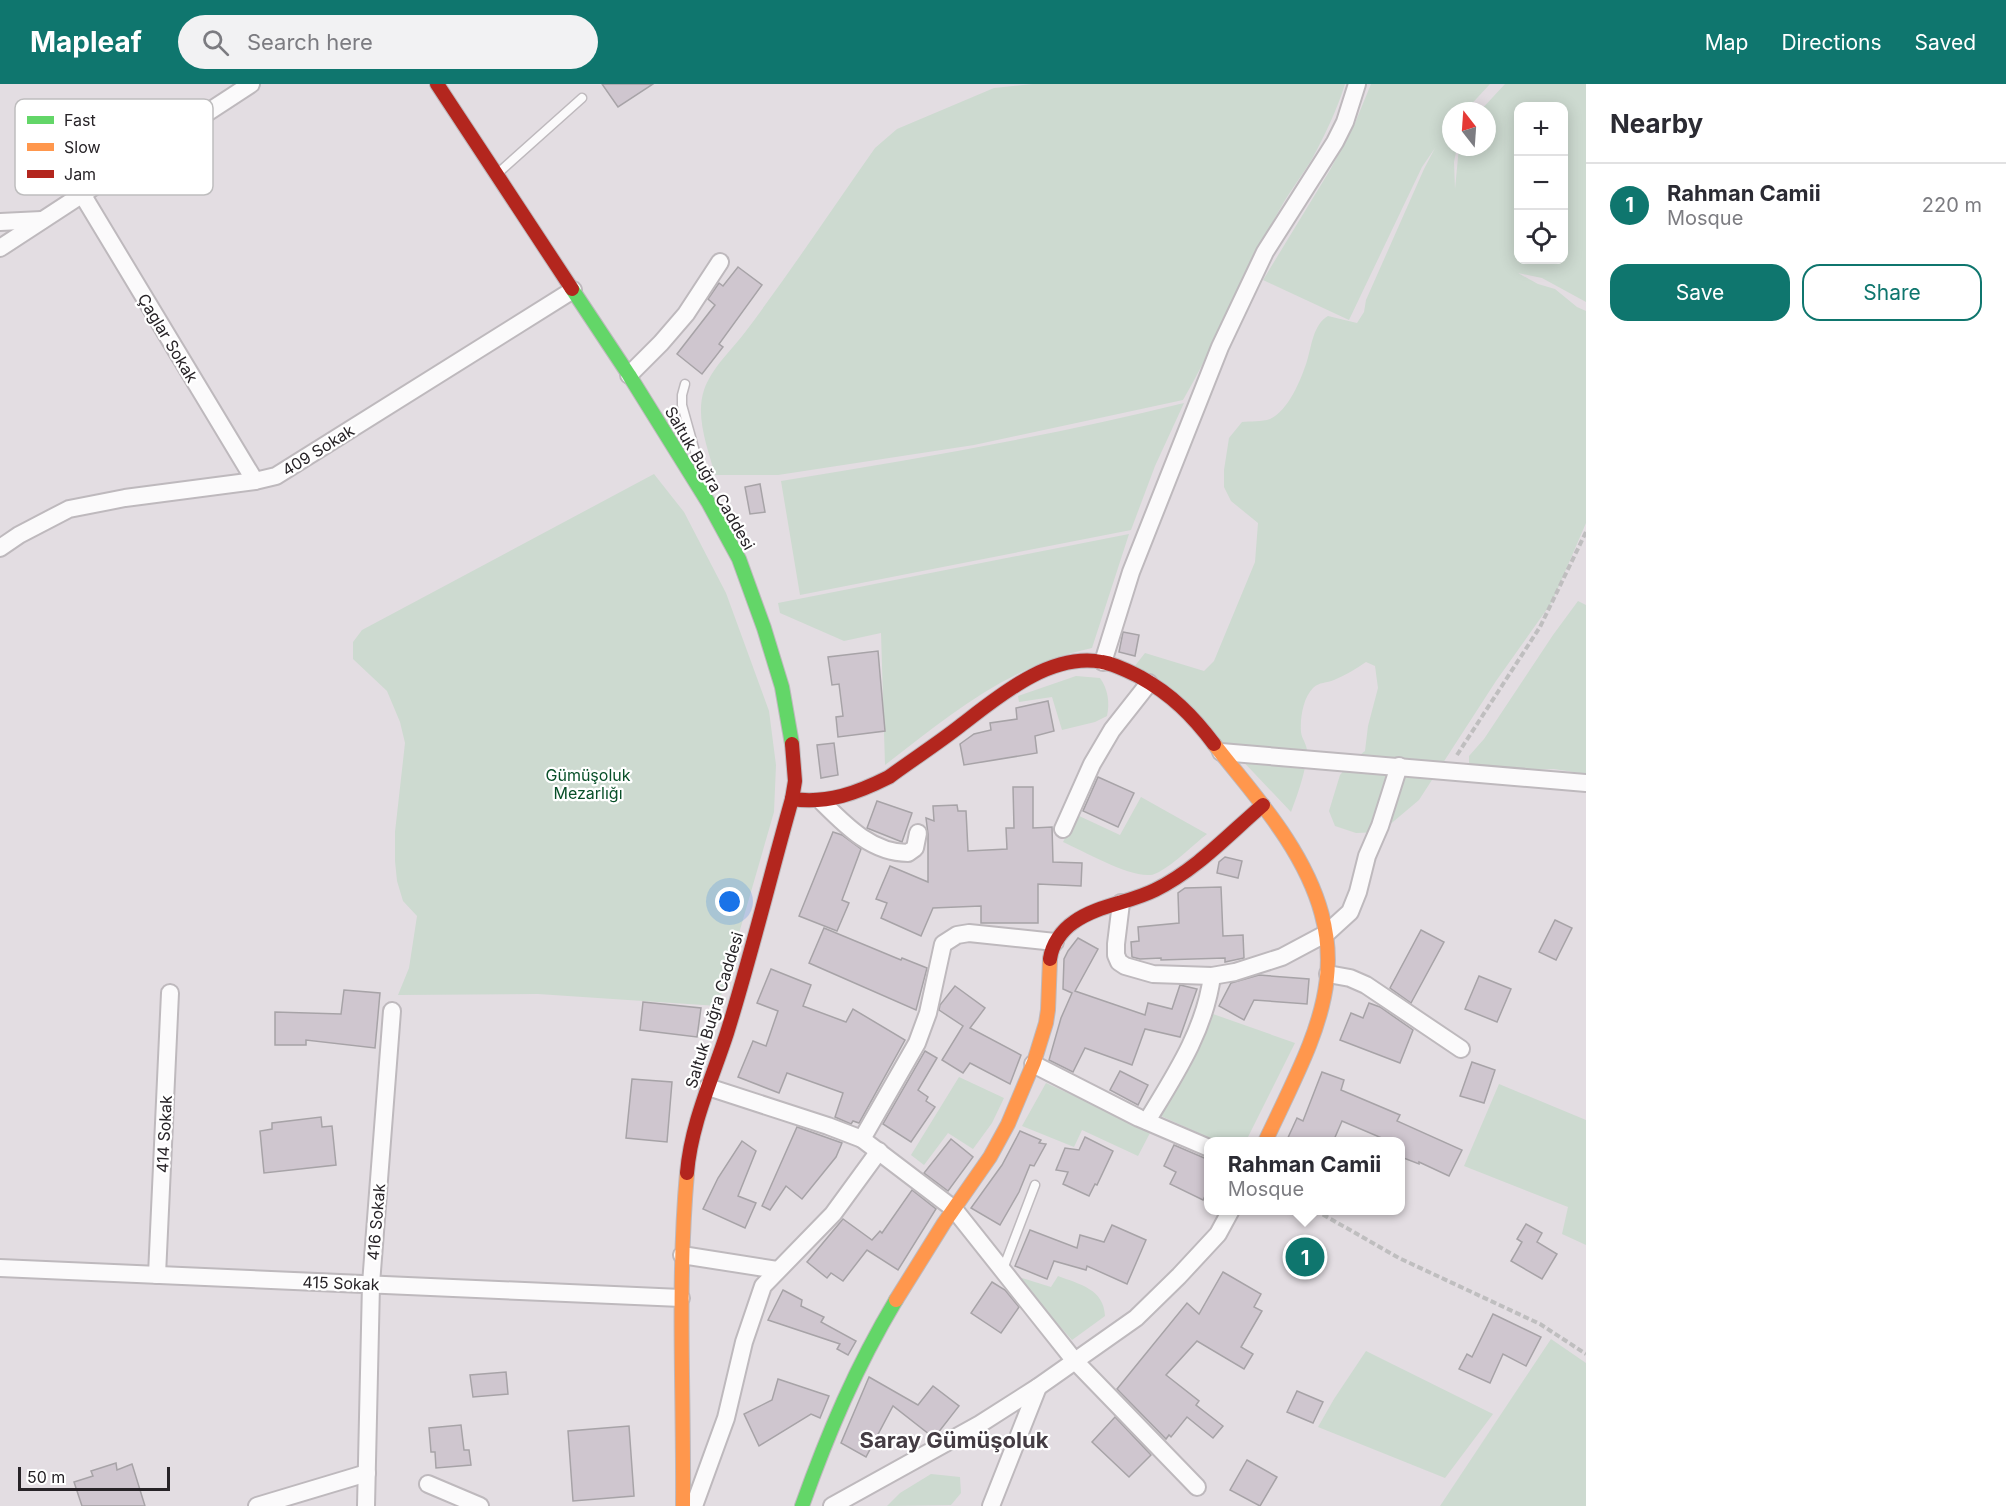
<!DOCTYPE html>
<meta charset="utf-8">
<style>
body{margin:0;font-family:Inter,sans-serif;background:#f2f2f3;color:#2b2b33}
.controls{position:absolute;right:18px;top:18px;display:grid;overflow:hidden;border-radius:12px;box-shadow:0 3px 15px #0003}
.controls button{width:54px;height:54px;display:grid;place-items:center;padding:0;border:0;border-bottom:2px solid #e1e1e2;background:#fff;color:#2b2b33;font:30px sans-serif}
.compass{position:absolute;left:1442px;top:18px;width:54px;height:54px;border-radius:50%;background:#fff;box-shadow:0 3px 15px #0003;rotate:343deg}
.scale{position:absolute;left:18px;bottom:15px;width:152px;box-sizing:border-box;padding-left:6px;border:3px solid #272327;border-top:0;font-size:16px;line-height:21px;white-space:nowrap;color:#272327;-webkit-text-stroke:4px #fff;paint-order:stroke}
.you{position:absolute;left:730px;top:818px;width:21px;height:21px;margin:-15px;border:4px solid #fff;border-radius:50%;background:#1a73e8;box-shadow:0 0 0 9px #1a73e833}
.badge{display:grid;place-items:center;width:39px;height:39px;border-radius:50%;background:#0f766e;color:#fff;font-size:20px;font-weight:700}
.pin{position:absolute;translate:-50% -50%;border:3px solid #fff;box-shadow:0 2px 6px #0006}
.popup{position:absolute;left:1204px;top:1053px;width:201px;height:78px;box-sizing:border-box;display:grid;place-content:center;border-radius:12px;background:#fff;filter:drop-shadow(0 2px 4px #0005);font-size:20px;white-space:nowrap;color:#7c7c81}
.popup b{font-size:22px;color:#2b2b33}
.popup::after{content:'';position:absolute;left:50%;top:100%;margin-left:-12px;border:12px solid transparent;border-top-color:#fff}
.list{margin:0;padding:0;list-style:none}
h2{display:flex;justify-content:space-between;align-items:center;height:78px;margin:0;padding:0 24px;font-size:26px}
h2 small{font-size:20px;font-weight:400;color:#7c7c81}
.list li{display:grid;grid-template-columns:39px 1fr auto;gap:18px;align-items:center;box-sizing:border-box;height:84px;padding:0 24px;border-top:2px solid #e1e1e2}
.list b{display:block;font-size:22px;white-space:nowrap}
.list p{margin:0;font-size:20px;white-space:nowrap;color:#7c7c81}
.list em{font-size:20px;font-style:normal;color:#7c7c81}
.actions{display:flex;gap:12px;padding:18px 24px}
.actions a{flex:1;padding:14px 0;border:2px solid #0f766e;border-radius:18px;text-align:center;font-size:21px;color:#0f766e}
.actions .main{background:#0f766e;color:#fff}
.icon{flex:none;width:33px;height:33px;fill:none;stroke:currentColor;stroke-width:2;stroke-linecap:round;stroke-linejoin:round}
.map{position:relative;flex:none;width:1586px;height:1422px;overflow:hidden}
header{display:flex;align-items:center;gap:36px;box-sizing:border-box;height:84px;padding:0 30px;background:#0f766e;color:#fff}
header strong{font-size:28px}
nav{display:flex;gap:33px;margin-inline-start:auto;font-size:21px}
.search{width:420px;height:54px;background:#f2f2f3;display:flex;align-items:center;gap:15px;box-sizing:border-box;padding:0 21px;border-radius:33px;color:#7c7c81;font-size:22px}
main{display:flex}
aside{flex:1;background:#fff}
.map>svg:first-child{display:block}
</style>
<header>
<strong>Mapleaf</strong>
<div class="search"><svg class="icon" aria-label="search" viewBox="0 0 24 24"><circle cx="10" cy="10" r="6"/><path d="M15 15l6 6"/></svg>Search here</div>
<nav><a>Map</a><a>Directions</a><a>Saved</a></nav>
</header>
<main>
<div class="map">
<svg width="1586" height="1422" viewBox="0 0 1586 1422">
<rect width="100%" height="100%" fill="#e3dde2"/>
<!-- green -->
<g fill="#cddad0" fill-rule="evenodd">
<path d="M1033,0h312c-8,26 -20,51 -33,75 -10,17 -23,33 -32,50 -35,62 -61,129 -97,191l-209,45 -196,30h-63c-7,-26 -20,-58 -11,-85 8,-23 28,-40 42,-59 45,-60 86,-122 129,-183l22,-19 97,-41z"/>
<path d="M1371,0h119l-25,27h-14v36h6l-3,15 1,27 4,-42h28v-36h-7l25,-27h81v218l-44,-24 -24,-5 20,11 17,5 22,18 9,4v212l-34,79 -56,79 -77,119 -38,32 -25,1 -21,-7 -6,-15 11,-36 12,-14 13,-10 3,-25 10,-38 -3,-22 -9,-4c-10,7 -20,13 -32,18 -7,3 -15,2 -21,8 -10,10 -13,30 -12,44 1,8 7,13 6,22 -2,20 -9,39 -16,58l-54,-57 -103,-88 11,-14 59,18 10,-10 41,-99 3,-39 -27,-22 -7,-14v-17l5,-32 13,-16c8,-1 20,0 28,-3 18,-8 31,-39 37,-58 5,-16 6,-36 21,-45l29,7 7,-11 2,-12 58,-131 11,-21 -13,19 -73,153 -86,-40 67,-110 25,-47zM1518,22h46v154h-46z"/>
<path d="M1184,319l-29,63 -24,64 -331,65 -19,-114c135,-22 270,-45 403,-78z"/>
<polygon points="654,390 684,428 726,509 769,627 776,681 774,728 718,922 538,910 398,911 409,884 417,832 403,817 397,797 395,777 395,748 405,659 400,638 387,607 353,575 353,558 362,546"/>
<path d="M1129,450l-37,114c-84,18 -141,66 -207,117l-4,-132 -37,8 -64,-28 -2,-10z"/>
<polygon points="1578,517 1586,521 1586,690 1554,685 1494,687 1469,682 1469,672 1484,655 1553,551"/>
<path d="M1076,592l24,2c8,11 10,25 7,38l-12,6 -33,8 -10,-33 -33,5 -1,-6z"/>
<path d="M1141,713l66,37c-12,9 -44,41 -57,41 -21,2 -67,-24 -87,-33l14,-27 43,20z"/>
<polygon points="1213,930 1295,959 1246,1057 1216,1057 1161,1032"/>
<polygon points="959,993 1004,1014 992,1039 973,1065 948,1049 924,1081 911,1071"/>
<polygon points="1046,999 1151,1047 1138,1072 1082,1046 1074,1063 1022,1042"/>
<polygon points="1499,1000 1586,1036 1586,1161 1562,1150 1568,1123 1464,1082"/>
<path d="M1058,1192c21,8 46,13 47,40l-33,24 -50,-56v-6l29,9z"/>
<polygon points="1551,1255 1586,1279 1586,1422 1440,1422"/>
<polygon points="1366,1267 1493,1330 1445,1394 1318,1343 1334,1315"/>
<polygon points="931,1390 960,1393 961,1409 951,1421 887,1422 900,1409"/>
</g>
<!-- building -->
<g fill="#cfc6cf" stroke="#a7a3a7" stroke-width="1.5">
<polygon points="602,0 653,0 618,23"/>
<polygon points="738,183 762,201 719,260 723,263 702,290 677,270 715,221 708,215 719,199 723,202"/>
<polygon points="760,400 765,428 750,430 745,403"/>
<polygon points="1123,548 1139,551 1135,572 1119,568"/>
<polygon points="878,567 885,647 838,653 836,633 843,632 839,600 832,601 828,573"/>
<polygon points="1048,617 1054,647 1035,652 1037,669 964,681 960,660 974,650 991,646 990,639 1017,635 1016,624"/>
<polygon points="834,659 838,691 821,694 817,661"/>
<polygon points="1098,693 1134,709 1118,743 1083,727"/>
<polygon points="1013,703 1033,703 1033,744 1052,743 1053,778 1082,779 1081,802 1038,800 1038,839 981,839 981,822 933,824 921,852 881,834 887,819 876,815 890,782 928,798 928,750 926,734 934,737 933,722 957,721 958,727 966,727 968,767 1007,765 1006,744 1014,744"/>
<polygon points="877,717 912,729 902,758 867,744"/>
<polygon points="833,748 842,751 861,765 842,816 849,819 837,847 799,832"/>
<polygon points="1225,773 1242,777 1238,794 1217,789 1219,778"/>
<polygon points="1221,803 1223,852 1243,851 1244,874 1225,878 1225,874 1161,876 1161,874 1140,875 1132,873 1131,858 1139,857 1138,843 1179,839 1178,809 1185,804"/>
<polygon points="1555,836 1572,844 1556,876 1539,868"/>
<polygon points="824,844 901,876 902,874 927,884 916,926 809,879"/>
<polygon points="1421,846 1444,858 1411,919 1390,904"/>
<polygon points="1078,854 1098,865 1075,907 1145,931 1148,919 1172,925 1180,901 1197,905 1180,953 1145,945 1132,981 1085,964 1073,988 1049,976 1061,934 1072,909 1063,905 1064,875 1068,867"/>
<polygon points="771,885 811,901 803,922 846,938 853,925 905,956 859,1039 853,1037 851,1040 835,1033 843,1009 787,989 779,1009 738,993 753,957 766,962 778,927 757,919"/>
<polygon points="1259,891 1309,895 1307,920 1254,916 1244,936 1219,922 1231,899"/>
<polygon points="1479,892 1511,905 1497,938 1465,925"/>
<polygon points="955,902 985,924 970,944 1021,971 1010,1000 970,979 963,989 942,976 963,942 939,926 940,921"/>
<polygon points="344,906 380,909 375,964 306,956 306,961 275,961 275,928 341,930"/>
<polygon points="643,918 701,924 697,953 640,946"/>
<polygon points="1369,919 1380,923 1413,946 1400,979 1340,956 1351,929 1363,934"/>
<polygon points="925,967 937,974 918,1006 928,1013 926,1017 935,1023 911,1058 883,1040"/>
<polygon points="1472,978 1495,986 1484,1019 1460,1012"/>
<polygon points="1120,987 1148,1001 1138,1021 1110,1006"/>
<polygon points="1322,988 1344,996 1341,1006 1400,1031 1397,1037 1462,1066 1449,1092 1419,1078 1419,1080 1401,1073 1401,1058 1391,1058 1342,1037 1333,1058 1286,1058 1297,1034 1303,1037"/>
<polygon points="632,995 672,998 667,1058 626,1054"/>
<polygon points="321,1033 322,1043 332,1042 336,1081 264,1089 260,1047 272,1045 272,1039"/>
<polygon points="797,1043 842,1059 836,1073 802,1115 786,1102 770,1126 762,1122"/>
<polygon points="1020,1047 1041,1056 1039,1059 1046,1060 1034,1082 1030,1081 1019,1108 1000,1141 971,1124 1002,1081"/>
<polygon points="1085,1053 1113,1067 1097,1101 1095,1100 1089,1112 1063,1100 1068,1088 1056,1086 1065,1064 1079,1066"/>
<polygon points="951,1055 973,1073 948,1107 924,1089"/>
<polygon points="742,1057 756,1067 738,1112 756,1119 745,1144 703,1125 718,1094"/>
<polygon points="1174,1061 1209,1076 1209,1104 1203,1116 1170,1100 1176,1088 1164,1082"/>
<polygon points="912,1106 936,1125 898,1186 867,1166 843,1197 831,1189 827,1194 807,1178 843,1135 872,1156 880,1147 882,1149"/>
<polygon points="1526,1140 1542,1149 1537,1158 1557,1170 1542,1195 1511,1177 1522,1158 1517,1155"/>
<polygon points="1112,1141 1146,1156 1127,1200 1087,1182 1086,1186 1054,1177 1047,1195 1015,1182 1030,1146 1077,1164 1080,1151 1104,1158"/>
<polygon points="1223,1188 1261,1210 1254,1223 1262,1227 1241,1263 1253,1270 1244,1285 1197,1257 1166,1291 1199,1317 1196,1321 1223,1342 1213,1354 1187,1333 1171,1353 1169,1351 1166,1355 1117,1305 1187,1219 1199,1230"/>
<polygon points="992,1198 1005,1206 1019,1223 1001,1249 971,1229"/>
<polygon points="783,1206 802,1216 801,1222 824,1233 821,1238 856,1257 848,1271 837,1265 840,1260 768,1236"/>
<polygon points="1493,1230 1541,1253 1526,1282 1503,1270 1490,1299 1459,1285 1467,1270 1472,1273"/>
<polygon points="506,1288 508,1310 473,1313 470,1291"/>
<polygon points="869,1293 918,1321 933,1302 959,1322 934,1354 893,1322 866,1373 841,1359"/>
<polygon points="778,1295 829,1312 820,1334 811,1330 759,1362 744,1330 772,1316"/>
<polygon points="1297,1307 1323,1318 1313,1339 1287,1328"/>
<polygon points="1115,1333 1151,1371 1129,1393 1092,1358"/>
<polygon points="461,1341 464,1366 469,1366 471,1381 436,1384 435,1368 431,1368 429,1344"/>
<polygon points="629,1342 634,1412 573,1417 568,1347"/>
<polygon points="1247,1376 1277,1393 1260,1422 1230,1406"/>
<polygon points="116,1379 117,1386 132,1380 145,1422 82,1422 74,1398 93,1392 91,1387"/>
</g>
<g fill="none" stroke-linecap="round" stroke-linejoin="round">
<defs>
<g id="lane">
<polyline points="497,90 582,14"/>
<polyline points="685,300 682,311 682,321 701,389"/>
<polyline points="1003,1185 1035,1101"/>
</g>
<g id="street">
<polyline points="82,110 255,397"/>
<polyline points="0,138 42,136"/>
<polyline points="0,164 251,0"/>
<polyline points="629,291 661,259 686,230 720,178"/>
<polyline points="0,464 19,451 69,425 125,414 255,397 276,392 573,206"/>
<polyline points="1103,578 1131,488 1220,263 1265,168 1335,58 1345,38 1357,0"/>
<polyline points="1221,668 1586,699"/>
<path d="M822,718c24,24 50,51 86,51l7,-5 3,-15"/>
<polyline points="1063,745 1092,680 1112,646 1149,599"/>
<polyline points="1121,819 1116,860 1116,871 1119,878 1125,882 1153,890 1212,892 1235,888 1282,873 1327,849 1350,828 1358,808 1367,772 1380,742 1399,682"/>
<polyline points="1328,890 1350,894 1366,901 1461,965"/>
<polyline points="1033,980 1139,1034 1209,1064"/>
<polyline points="708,1003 828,1042 862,1055 954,1125 1074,1276 1197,1403"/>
<path d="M1147,1037c28,-46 58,-91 65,-145"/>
<polyline points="862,1055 917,959 928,929 943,860 957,851 969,849 1055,858"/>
<polyline points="682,1171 777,1186"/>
<polyline points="0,1184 681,1214"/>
<polyline points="157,1191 170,909"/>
<polyline points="428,1400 480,1422"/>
<polyline points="257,1422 367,1389"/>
<polyline points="366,1422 371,1200 392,927"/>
<polyline points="694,1422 726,1334 744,1258 763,1202 833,1130 879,1067"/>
<polyline points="832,1422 980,1340 1038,1303 1136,1234 1179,1192 1218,1150 1231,1126"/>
<polyline points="991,1422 1038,1303"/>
</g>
<g id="fast">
<polyline points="572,205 629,291 708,418 739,475 764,544 782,603 792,660"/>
<path d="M802,1422c26,-73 54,-139 94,-206"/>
</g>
<g id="slow">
<path d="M1214,660c24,31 51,61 72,94 78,120 33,189 -21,304"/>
<polyline points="896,1216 944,1139 990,1073 1008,1040 1034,978 1046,939 1048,926 1050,875"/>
<path d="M683,1422c1,-111 -6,-222 4,-333"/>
</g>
<g id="jam">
<polyline points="437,0 572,205"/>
<path d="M792,715c36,5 65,-6 97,-22 23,-17 48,-33 71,-51 38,-29 90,-74 142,-64 13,2 26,9 38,15 31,17 53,39 74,67"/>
<path d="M1050,875c2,-15 12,-29 24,-37 24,-17 55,-19 81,-32 41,-20 74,-56 108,-85"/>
<path d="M687,1089c4,-49 25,-94 40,-140 24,-77 43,-156 65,-234l3,-18 -3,-37"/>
</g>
</defs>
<!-- lane casing -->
<use href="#lane" stroke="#beb9bd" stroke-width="11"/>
<!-- street casing -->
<use href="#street" stroke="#beb9bd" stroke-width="20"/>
<!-- fast casing -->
<use href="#fast" stroke="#beb9bd" stroke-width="16"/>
<!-- slow casing -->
<use href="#slow" stroke="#beb9bd" stroke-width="16"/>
<!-- jam casing -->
<use href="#jam" stroke="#beb9bd" stroke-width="16"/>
<!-- path -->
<g stroke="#bfbebf" stroke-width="4" stroke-dasharray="6 3" stroke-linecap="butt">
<polyline points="1457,671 1540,543 1586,448"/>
<polyline points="1315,1126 1399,1174 1540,1240 1586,1270"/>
</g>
<!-- lane -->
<use href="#lane" stroke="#fbfafb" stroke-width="8"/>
<!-- street -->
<use href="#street" stroke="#fbfafb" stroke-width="16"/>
<!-- fast -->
<use href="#fast" stroke="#63d668" stroke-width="14"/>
<!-- slow -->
<use href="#slow" stroke="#ff974d" stroke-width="14"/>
<!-- jam -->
<use href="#jam" stroke="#b3261e" stroke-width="14"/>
</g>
<g text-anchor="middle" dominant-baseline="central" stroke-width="4.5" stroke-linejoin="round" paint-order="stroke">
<!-- street labels -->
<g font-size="16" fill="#272327" stroke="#fff">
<text transform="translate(168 254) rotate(59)">Çaglar Sokak</text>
<text transform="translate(318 366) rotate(-32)">409 Sokak</text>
<text transform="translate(710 394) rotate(60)">Saltuk Buğra Caddesi</text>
<text transform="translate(714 926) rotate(-73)">Saltuk Buğra Caddesi</text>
<text transform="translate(164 1050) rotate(-87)">414 Sokak</text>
<text transform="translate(376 1138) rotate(-85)">416 Sokak</text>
<text transform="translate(341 1199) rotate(2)">415 Sokak</text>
</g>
<!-- park labels -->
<g font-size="16" fill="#095029" stroke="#fff">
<text x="588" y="691">Gümüşoluk<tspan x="588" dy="18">Mezarlığı</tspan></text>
</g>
<!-- district labels -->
<g font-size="22" font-weight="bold" fill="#443c43" stroke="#fff">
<text x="954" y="1356">Saray Gümüşoluk</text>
</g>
</g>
<!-- legend -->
<rect x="15" y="15" width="198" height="96" rx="9" fill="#fff" stroke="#bebdbe" stroke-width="1.5"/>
<rect x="27" y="32" width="27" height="8" fill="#63d668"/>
<rect x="27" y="59" width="27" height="8" fill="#ff974d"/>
<rect x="27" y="86" width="27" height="8" fill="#b3261e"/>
<g font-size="16" fill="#272327">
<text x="64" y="42">Fast</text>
<text x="64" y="69">Slow</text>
<text x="64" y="96">Jam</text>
</g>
</svg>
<div class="controls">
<button>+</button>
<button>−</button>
<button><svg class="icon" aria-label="locate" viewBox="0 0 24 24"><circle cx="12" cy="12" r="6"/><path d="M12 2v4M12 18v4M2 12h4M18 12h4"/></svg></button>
</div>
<svg class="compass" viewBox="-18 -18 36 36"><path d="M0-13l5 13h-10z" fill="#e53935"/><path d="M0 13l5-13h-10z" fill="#7c7c81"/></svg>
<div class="scale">50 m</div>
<div class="you"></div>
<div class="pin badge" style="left:1305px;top:1173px">1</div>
<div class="popup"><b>Rahman Camii</b>Mosque</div>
</div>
<aside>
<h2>Nearby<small></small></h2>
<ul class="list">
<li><span class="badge">1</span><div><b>Rahman Camii</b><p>Mosque</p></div><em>220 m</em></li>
</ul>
<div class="actions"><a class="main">Save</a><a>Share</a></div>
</aside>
</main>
